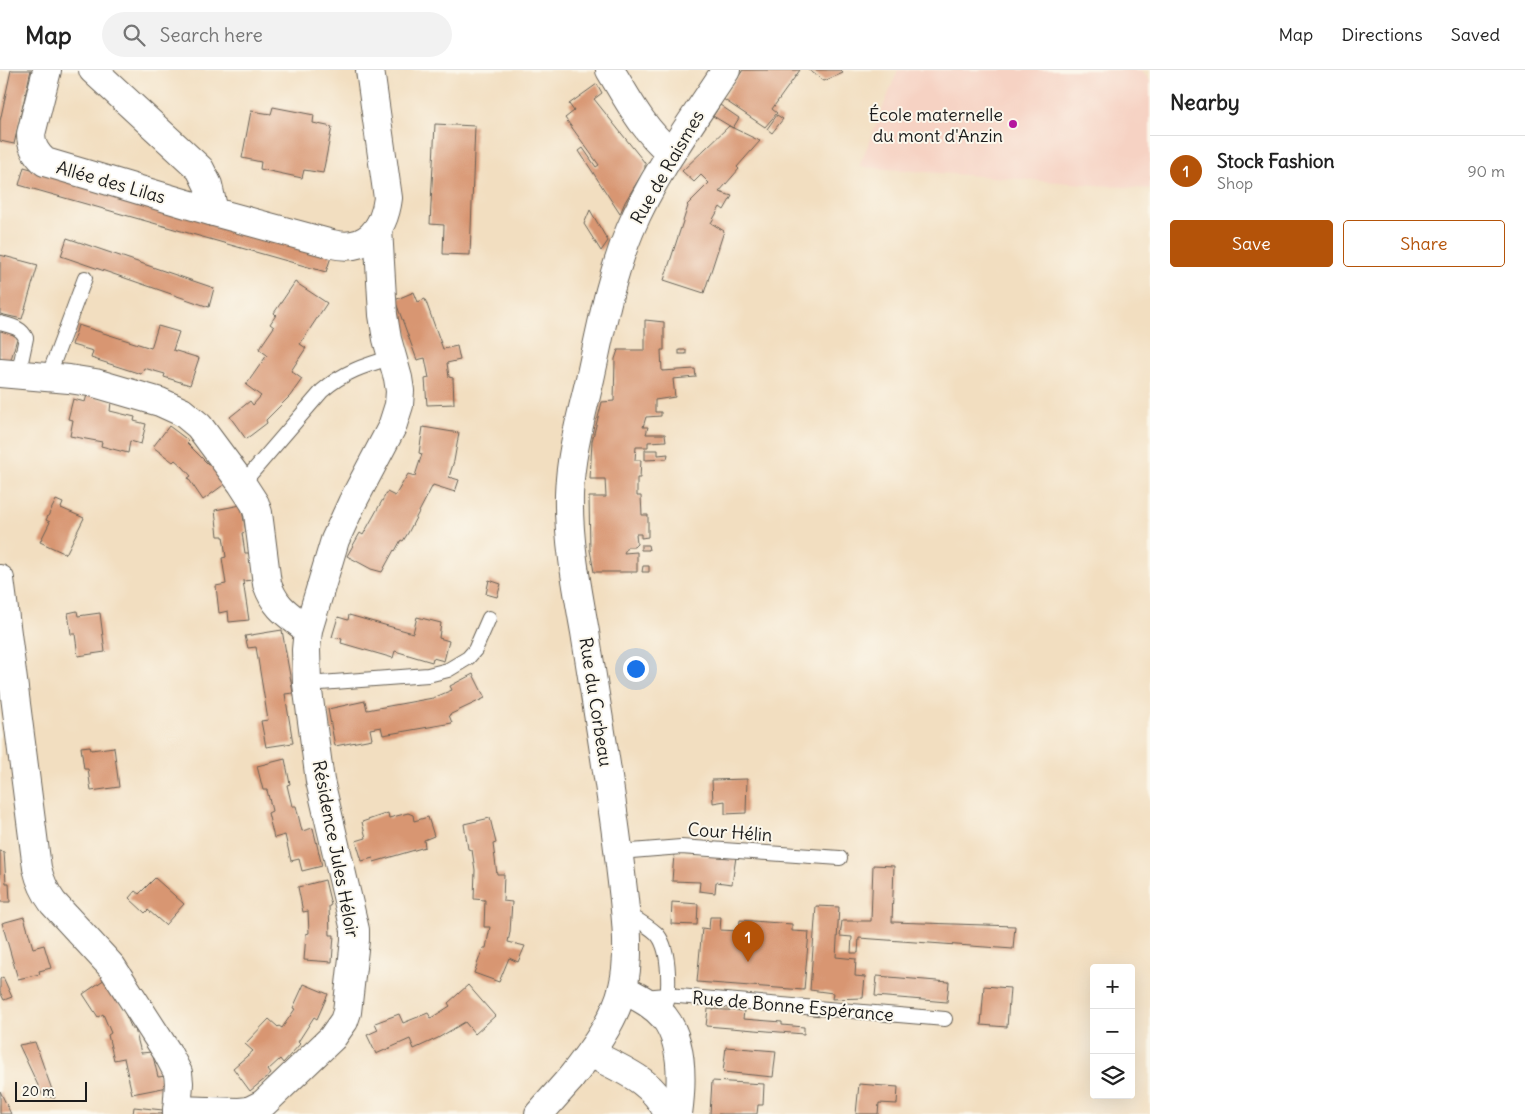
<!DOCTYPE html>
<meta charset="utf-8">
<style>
body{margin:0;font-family:Delius,sans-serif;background:#f2f2f2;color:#222}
.controls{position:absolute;right:15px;bottom:15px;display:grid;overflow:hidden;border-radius:5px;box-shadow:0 5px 20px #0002}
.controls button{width:45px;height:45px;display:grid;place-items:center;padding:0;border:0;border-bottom:1px solid #e0e0e0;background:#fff;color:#222;font:25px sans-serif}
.scale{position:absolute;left:15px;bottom:12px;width:72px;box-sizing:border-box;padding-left:5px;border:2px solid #1c1c1c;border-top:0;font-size:14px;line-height:18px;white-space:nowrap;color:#1c1c1c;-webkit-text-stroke:4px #fbf7ec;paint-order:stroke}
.you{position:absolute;left:635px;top:598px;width:18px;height:18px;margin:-12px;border:4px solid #fff;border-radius:50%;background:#1a73e8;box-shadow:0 0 0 8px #1a73e833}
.badge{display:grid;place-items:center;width:32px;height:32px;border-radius:50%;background:#b45309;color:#fff;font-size:16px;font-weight:700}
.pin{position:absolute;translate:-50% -41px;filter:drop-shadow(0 1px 2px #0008)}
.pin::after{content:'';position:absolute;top:26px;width:18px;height:15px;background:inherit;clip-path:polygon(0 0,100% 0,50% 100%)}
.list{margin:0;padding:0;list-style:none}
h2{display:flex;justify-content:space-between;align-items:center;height:65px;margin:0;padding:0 20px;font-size:21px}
h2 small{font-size:16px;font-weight:400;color:#767676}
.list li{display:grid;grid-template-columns:32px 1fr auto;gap:15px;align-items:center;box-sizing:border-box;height:70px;padding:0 20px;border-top:1px solid #e0e0e0}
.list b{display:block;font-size:19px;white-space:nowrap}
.list p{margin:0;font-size:16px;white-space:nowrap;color:#767676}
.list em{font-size:16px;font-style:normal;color:#767676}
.actions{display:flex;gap:10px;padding:15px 20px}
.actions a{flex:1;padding:11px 0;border:1px solid #b45309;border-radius:5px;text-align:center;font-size:18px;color:#b45309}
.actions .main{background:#b45309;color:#fff}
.icon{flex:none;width:28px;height:28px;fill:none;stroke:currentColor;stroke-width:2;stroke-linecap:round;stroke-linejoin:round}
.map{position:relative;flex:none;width:1150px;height:1044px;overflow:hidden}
header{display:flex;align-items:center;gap:30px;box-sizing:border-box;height:70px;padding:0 25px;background:#fff;border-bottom:1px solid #e0e0e0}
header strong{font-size:24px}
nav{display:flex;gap:28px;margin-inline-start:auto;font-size:18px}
.search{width:350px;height:45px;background:#f2f2f2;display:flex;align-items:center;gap:12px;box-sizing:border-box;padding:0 18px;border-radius:28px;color:#767676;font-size:19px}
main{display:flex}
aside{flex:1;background:#fff}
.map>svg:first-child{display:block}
</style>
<header>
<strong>Map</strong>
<div class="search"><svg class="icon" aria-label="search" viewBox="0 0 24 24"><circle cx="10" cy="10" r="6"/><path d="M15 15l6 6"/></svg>Search here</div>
<nav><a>Map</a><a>Directions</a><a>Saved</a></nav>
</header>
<main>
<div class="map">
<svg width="1150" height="1044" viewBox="0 0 1150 1044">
<rect width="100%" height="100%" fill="#fbf7ec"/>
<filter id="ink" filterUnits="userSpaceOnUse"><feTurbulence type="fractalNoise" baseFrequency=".02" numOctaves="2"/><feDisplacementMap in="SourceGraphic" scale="10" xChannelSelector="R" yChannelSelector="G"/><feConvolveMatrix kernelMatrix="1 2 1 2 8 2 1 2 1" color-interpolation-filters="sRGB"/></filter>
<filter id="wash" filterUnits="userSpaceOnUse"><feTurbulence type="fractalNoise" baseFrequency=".0096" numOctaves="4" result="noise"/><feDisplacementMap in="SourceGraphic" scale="20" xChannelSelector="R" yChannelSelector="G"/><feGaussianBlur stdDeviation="1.12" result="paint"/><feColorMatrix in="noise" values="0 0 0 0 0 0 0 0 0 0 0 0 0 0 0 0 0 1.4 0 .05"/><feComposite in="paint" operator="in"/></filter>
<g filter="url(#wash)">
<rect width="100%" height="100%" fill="#f2dec0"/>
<!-- built -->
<polygon fill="#f6d2c3" points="898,0 1141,0 1150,11 1150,119 859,97"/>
<g id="blocks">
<!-- building -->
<g fill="#d89672">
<polygon points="11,0 31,0 14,74 0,71 0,51"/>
<polygon points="743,0 800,0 772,39 777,43 765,57 723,29"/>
<polygon points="809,0 840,0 843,3 824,11"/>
<polygon points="597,14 602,23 594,29 645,93 645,99 625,132 620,144 579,81 583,78 596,97 599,95 565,48 574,41 569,34"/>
<polygon points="720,35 739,48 733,58 713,46"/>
<polygon points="273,37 314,45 313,53 332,57 323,103 304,100 302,108 260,99 261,92 242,88 251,41 271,44"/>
<polygon points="777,45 783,49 772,63 767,59"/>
<polygon points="435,54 475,56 470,185 443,184 444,155 430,154"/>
<polygon points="729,56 760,71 737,97 739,99 719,122 732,126 724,140 720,137 711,153 724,161 704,223 664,210 688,136 687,135 709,113 701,105 694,112 682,101"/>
<polygon points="24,97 332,184 326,202 19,115"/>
<polygon points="590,140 608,171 601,181 584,154"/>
<polygon points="67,168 214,218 209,237 61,186"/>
<polygon points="0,185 38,195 22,249 0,244"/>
<polygon points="295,212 327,233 300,274 306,278 291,301 302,309 290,326 266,350 267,353 246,369 230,347 250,331 253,335 261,326 246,315 267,285 259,279 274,257 270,254 276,245 274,243"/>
<polygon points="414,222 418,232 425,229 443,279 457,276 460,290 447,293 449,307 453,308 454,334 427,335 425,309 429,308 425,288 417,290 395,230"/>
<polygon points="645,250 664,252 664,280 661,280 662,301 695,299 696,307 673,309 675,327 655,330 655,342 661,342 661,346 646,347 643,357 648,357 646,364 665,364 666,371 648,372 648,377 636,377 635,390 641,390 640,408 637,408 637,426 641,426 642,445 648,445 648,467 641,468 641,464 636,464 637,474 634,477 627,477 624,483 637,482 637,502 594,502 590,480 589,427 606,427 605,409 590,409 592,371 602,332 614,331 615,289 618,280 645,280"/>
<polygon points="78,255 151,278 158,256 179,262 173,280 199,288 190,315 164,307 165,304 144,298 141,304 91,288 93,281 72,275"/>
<polygon points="0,259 18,265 10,293 0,290"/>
<rect x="679" y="280" width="7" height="4"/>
<polygon points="87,325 111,332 110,341 135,347 134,351 146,354 141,374 130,371 128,383 101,376 102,372 70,366 73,350 68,349 73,329 85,332"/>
<polygon points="169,356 189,371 187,373 208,394 211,392 226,413 203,430 188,408 191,406 183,397 175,390 173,392 153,377"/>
<polygon points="423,357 459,363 454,391 449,407 459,410 455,422 433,415 408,463 403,471 401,470 395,481 394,480 382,502 371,499 347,486 360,463 363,465 387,422 395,426 408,404 415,406 422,384 419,383"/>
<polygon points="645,380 658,380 658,385 668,384 667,389 645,390"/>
<polygon points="56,430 63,433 61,438 84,448 66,484 40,472 50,452 46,450"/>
<polygon points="241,435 246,462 242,463 245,483 249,483 253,510 243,511 249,550 229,552 228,541 219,543 216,516 226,514 222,488 226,487 223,466 218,466 215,440"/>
<polygon points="641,475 648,475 649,480 641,480"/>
<polygon points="643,496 649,496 649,502 642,502"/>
<polygon points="489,510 501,514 497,527 486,524"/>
<polygon points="77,541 78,546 100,543 105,582 78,586 75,564 71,564 68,543"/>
<polygon points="349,545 413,563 417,547 441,553 439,568 449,571 444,591 433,588 432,592 395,581 393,588 341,573 342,569 332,567 338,547 348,550"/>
<polygon points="282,560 293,623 285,624 293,673 266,677 261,651 268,650 256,577 248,578 245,566"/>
<polygon points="473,604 485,628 449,645 452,653 383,665 381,657 370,659 372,669 335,676 328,639 365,631 367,640 433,628 452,620 450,616"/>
<polygon points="90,676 91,680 114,677 119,717 91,721 88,699 84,699 81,677"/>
<polygon points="285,689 290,714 287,715 292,736 296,736 302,761 313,758 322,796 302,801 299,789 291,791 285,765 274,768 268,743 272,741 267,720 263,720 257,696"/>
<polygon points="747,709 746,743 725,744 725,731 713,733 712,710"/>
<polygon points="388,743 389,748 408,743 413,745 414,751 428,747 434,766 424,770 425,777 374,792 373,788 362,791 356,771 366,768 362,752"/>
<polygon points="490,748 496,773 493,774 497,804 504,804 503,831 512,832 510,862 508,872 525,876 518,892 509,888 499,912 474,903 483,878 486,878 490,857 484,857 485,830 474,829 475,800 472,780 468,779 464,754"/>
<polygon points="0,781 4,782 6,813 9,813 10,832 0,832"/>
<polygon points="674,784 736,787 732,814 716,812 715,823 699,821 700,812 672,811"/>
<polygon points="873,795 894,796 892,852 1015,856 1013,879 859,868 858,883 851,883 852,867 840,866 842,851 871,851"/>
<polygon points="155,808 184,834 165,855 148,840 145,843 129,828 135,821 139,824"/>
<polygon points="325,810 331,835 329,836 330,865 334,865 332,892 304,890 306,864 309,863 308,841 303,842 298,817"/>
<polygon points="672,832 698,834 697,855 671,854"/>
<polygon points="816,836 839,837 836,887 856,889 855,906 865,907 863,928 832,929 833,923 810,920"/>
<polygon points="24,847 33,878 44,875 51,898 39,901 40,904 18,909 2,853"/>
<polygon points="710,847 721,847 720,860 739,861 740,850 792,854 792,861 809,862 804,920 697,912 702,858 709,859"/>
<polygon points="877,906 949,912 947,932 875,926"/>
<polygon points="3,907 12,927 4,930 0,922 0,909"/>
<polygon points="105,909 121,934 132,959 135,959 141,983 152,982 158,1007 166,1006 168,1017 132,1024 124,988 114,990 108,965 111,963 103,944 98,947 83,924"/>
<polygon points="304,914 328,924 317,949 314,947 298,972 300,974 283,993 280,989 268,1000 271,1004 250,1021 233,998 253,981 245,974 269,949 278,957 279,956 282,958 295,939 293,938"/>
<polygon points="468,915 495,946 475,964 465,952 438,968 414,979 410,969 376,984 367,965 378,960 375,953 399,944 403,953 428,943 431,948 450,936 448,933"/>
<polygon points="984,916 1010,918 1007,957 981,955"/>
<polygon points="708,939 744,941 743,949 782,952 782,955 804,957 804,964 706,956"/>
<polygon points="35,972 47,1006 55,1028 43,1026 19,975"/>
<polygon points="726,977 776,981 773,1007 723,1002"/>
<polygon points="712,1011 764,1014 763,1035 758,1035 757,1044 710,1044"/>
<polygon points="859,1014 898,1017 897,1034 879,1033 878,1044 856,1044"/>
<polygon points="0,1021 11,1044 0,1044"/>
<polygon points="134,1037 163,1040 162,1044 133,1044"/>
</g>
</g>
</g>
<g filter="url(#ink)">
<use href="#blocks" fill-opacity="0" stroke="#676055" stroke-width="1"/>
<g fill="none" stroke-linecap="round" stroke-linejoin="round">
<defs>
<g id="service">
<path d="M0,253c11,3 21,4 26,15l-8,38"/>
<polyline points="48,307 85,208"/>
<path d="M242,414l80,-93c21,-19 44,-26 71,-34"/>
<polyline points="307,614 428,605 448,600 468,588 475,580 489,548"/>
<polyline points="619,782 681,777 840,788"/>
<path d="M626,843c10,6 21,12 30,20 14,14 13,50 11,69"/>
<polyline points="643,927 667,925 945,949"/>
</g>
<g id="minor">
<path d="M47,0l-16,64c0,12 5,20 14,28l169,50 118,32c34,8 52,-14 56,-46l-18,-128"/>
<polyline points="93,0 200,99 208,115 214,142"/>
<path d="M610,0c20,33 32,58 61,83"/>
<path d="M0,303l69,6 26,4 65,19 22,10 17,14 43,58 13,20 3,9 9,71c9,25 21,30 41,46"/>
<path d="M0,509l37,289c3,13 8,24 16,35l59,64 55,85 11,21 1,10 -2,31"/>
<polyline points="177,1040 239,1042 249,1041 263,1034 332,968 344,951 347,942 355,870 355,860 320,711 307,614 306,580 308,560 335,470 352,433 392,357 399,335 400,321 398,308 387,269 383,245 378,158"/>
<polyline points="539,1044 570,1009"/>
</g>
<g id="tertiary">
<path d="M623,919c15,8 30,15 41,28 20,25 18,67 14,97"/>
<path d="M590,983c30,16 64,27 78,61"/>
<path d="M570,1009c21,-27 45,-58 53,-92 9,-36 1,-86 -3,-122 -9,-78 -23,-155 -35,-233 -8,-45 -17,-91 -16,-137 1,-39 12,-78 21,-116 11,-50 20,-101 40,-149 24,-57 62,-108 96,-160"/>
</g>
</defs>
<!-- service casing -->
<use href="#service" stroke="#676055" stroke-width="16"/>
<!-- minor casing -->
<use href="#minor" stroke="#676055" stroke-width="30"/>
<!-- tertiary casing -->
<use href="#tertiary" stroke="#676055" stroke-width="30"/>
<!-- service -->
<use href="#service" stroke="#fff" stroke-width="14"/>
<!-- minor -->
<use href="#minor" stroke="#fff" stroke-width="28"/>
<!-- tertiary -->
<use href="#tertiary" stroke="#fff" stroke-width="28"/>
</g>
</g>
<!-- markers -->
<circle fill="#b5179e" stroke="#fbf7ec" stroke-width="2" cx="1013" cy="54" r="5"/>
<g text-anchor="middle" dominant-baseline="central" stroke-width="4" stroke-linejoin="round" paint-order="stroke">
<!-- poi labels -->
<g font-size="18" fill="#1c1c1c" stroke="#fbf7ec" text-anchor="end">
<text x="1003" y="44">École maternelle<tspan x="1003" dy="21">du mont d'Anzin</tspan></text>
</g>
<!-- street labels -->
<g font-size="18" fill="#1c1c1c" stroke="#fbf7ec">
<text transform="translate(667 97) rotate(-60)">Rue de Raismes</text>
<text transform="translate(111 112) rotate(16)">Allée des Lilas</text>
<text transform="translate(596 632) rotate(81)">Rue du Corbeau</text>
<text transform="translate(730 762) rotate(4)">Cour Hélin</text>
<text transform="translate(336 779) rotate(79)">Résidence Jules Héloir</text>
<text transform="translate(793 936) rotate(5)">Rue de Bonne Espérance</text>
</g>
</g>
</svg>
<div class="controls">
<button>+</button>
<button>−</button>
<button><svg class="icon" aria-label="layers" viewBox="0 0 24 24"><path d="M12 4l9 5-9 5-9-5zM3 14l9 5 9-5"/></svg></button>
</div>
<div class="scale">20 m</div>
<div class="you"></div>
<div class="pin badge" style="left:748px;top:892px">1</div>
</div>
<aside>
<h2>Nearby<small></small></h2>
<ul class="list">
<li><span class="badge">1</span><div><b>Stock Fashion</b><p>Shop</p></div><em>90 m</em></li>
</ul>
<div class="actions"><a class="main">Save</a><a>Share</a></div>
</aside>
</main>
